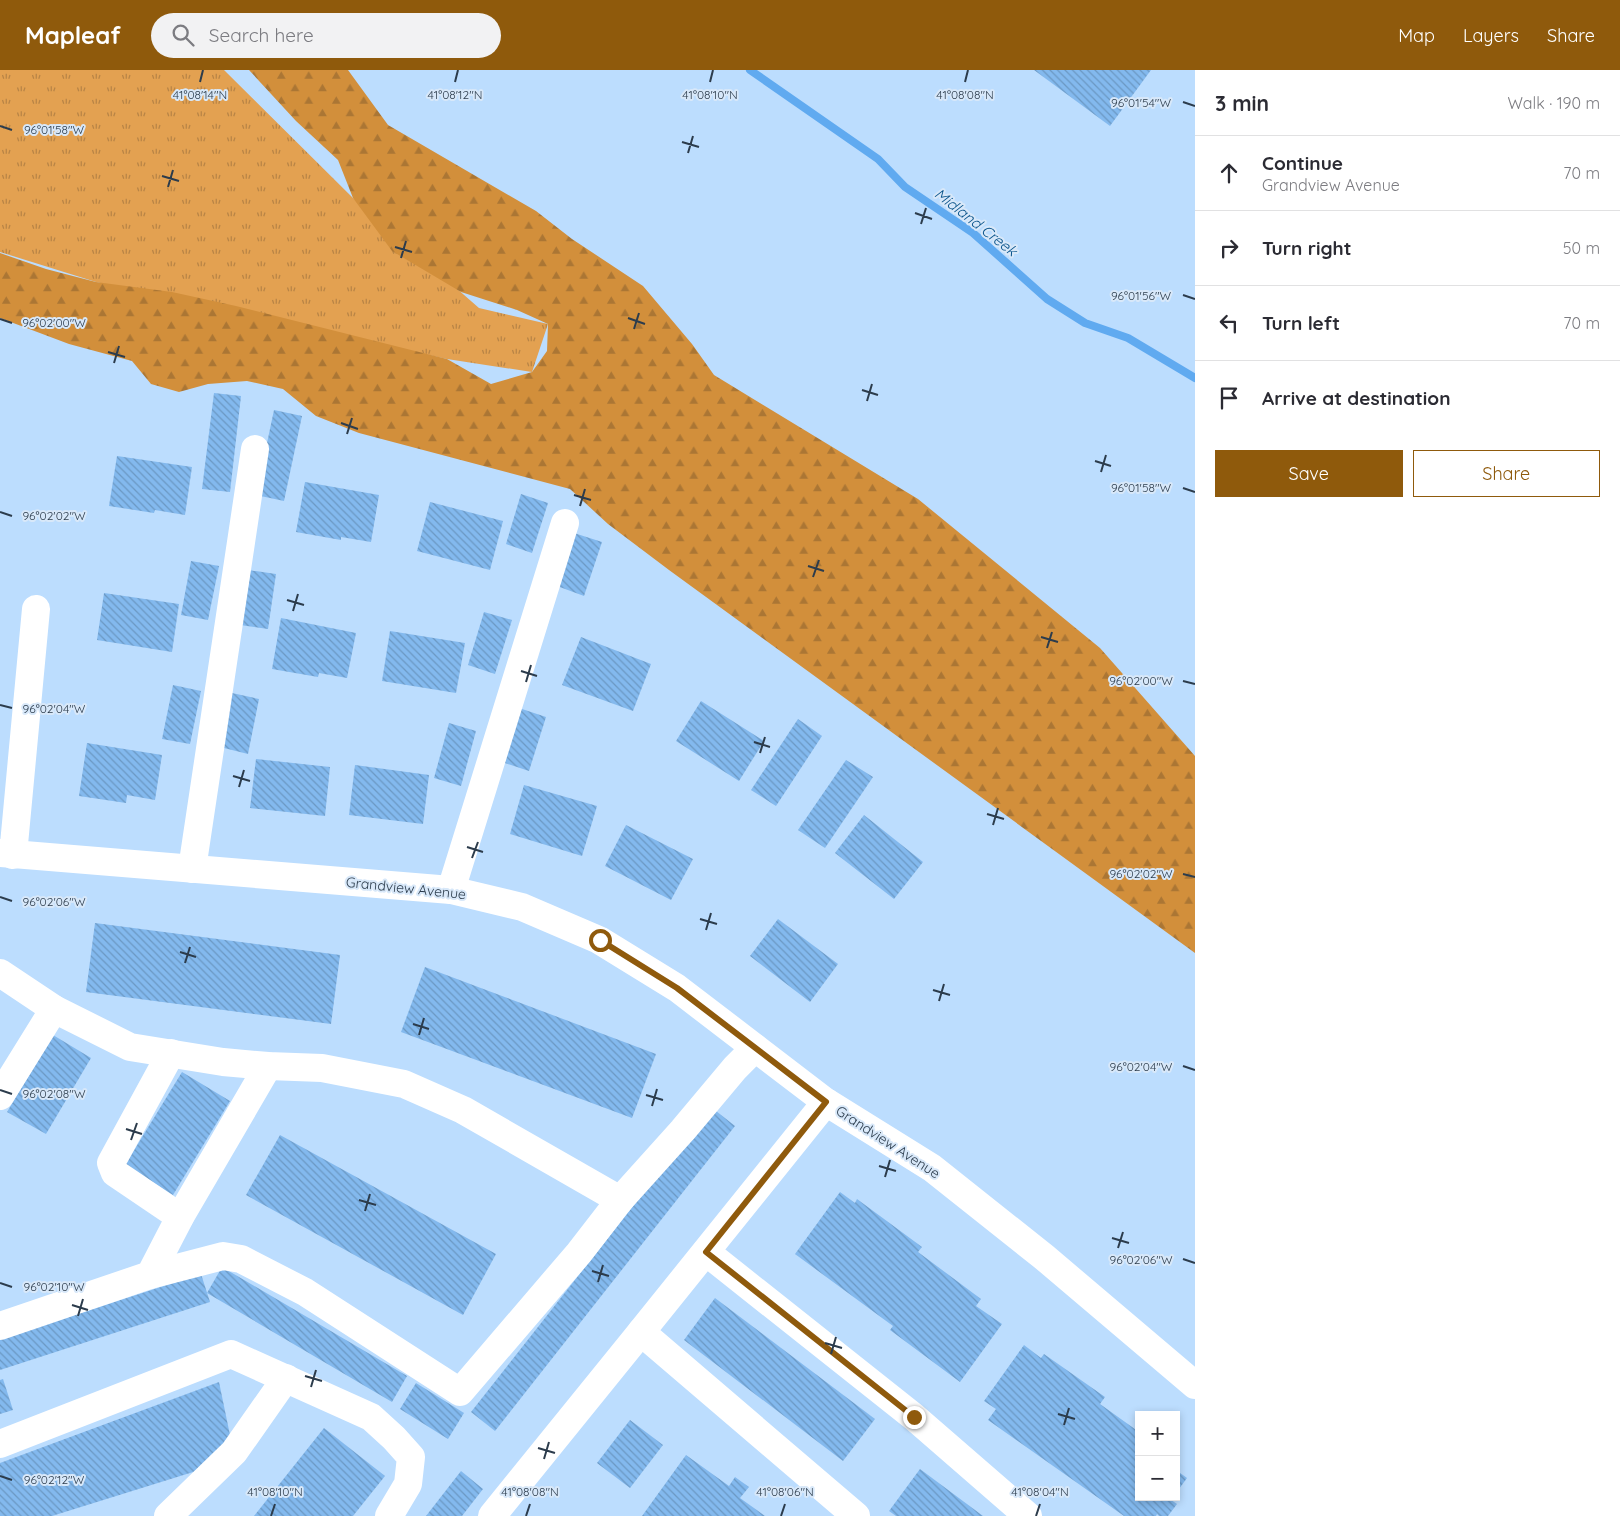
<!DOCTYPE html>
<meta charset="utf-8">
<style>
body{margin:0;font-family:Quicksand,sans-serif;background:#f2f2f3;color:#2b2b33}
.controls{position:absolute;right:15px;bottom:15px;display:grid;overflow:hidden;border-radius:0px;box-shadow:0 2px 8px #0003}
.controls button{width:45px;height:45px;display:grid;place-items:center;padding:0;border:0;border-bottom:1px solid #e1e1e2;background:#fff;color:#2b2b33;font:25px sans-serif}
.stop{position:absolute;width:15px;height:15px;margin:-11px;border:4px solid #8f5a0c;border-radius:50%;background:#fff}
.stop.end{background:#8f5a0c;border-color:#fff;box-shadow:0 1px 5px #0008}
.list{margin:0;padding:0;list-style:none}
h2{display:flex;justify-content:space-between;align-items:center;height:65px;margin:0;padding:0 20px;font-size:21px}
h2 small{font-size:16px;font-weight:400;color:#7c7c81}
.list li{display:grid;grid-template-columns:32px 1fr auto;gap:15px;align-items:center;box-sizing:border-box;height:75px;padding:0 20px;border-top:1px solid #e1e1e2}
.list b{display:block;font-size:19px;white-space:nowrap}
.list p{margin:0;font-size:16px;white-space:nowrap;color:#7c7c81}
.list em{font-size:16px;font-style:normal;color:#7c7c81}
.actions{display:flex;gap:10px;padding:15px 20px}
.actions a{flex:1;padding:11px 0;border:1px solid #8f5a0c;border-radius:0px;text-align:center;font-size:18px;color:#8f5a0c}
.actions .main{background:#8f5a0c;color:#fff}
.icon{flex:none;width:28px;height:28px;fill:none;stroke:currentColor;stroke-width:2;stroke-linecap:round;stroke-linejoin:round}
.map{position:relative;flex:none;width:1195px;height:1446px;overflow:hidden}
header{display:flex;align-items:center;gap:30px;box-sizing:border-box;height:70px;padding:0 25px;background:#8f5a0c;color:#fff}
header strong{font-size:24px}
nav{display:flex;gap:28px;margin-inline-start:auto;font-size:18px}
.search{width:350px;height:45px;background:#f2f2f3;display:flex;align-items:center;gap:12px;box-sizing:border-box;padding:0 18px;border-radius:28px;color:#7c7c81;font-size:19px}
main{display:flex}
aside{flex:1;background:#fff}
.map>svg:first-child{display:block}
</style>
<header>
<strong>Mapleaf</strong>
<div class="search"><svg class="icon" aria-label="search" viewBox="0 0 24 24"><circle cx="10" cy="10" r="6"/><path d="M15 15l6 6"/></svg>Search here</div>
<nav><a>Map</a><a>Layers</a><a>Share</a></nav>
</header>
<main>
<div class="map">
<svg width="1195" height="1446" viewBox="0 0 1195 1446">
<defs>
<pattern id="grass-tufts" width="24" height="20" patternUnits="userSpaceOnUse" patternTransform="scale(1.25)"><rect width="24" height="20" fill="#e3a151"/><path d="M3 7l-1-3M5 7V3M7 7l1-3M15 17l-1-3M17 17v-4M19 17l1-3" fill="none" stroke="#b88445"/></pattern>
<pattern id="forest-firs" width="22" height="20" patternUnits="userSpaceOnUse" patternTransform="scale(1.25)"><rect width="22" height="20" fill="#d28f3b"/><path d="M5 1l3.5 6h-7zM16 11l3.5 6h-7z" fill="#ab7634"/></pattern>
<pattern id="building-back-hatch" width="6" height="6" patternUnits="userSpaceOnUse" patternTransform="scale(1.25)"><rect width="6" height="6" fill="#83b9ee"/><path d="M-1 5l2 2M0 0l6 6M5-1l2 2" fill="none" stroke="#6b98c3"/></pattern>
</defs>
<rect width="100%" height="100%" fill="#bcddfe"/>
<!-- grass -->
<polygon fill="url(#grass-tufts)" points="0,0 224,0 353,128 479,238 548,254 532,302 447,289 96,212 0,182"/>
<!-- forest -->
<polygon fill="url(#forest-firs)" points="249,0 348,0 388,55 536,141 572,169 643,216 692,274 714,305 918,429 1100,578 1195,686 1195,883 669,500 608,454 570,419 359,363 316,346 283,319 247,311 208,314 179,322 151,314 132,291 69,274 0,248 0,183 46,199 96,212 172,222 236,236 447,289 491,314 532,302 547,281 548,254 517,240 461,222 392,181 353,128 338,90 296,51"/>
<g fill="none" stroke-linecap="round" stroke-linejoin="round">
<!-- stream -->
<polyline stroke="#60aaf0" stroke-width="8" points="750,0 878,89 905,117 973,163 1047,229 1085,253 1128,268 1195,308"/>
</g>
<!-- building -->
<g fill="url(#building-back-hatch)">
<polygon points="1034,0 1151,0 1110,56"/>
<polygon points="214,323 241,326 230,422 202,419"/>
<polygon points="274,340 302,346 284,431 256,425"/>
<polygon points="117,386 192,397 185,445 155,440 154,443 109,436"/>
<polygon points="305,412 379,425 371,472 341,467 341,470 296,462"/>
<polygon points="521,424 548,433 532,483 506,474"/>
<polygon points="430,432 503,451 490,500 417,481"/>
<polygon points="574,463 602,472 584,526 557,516"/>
<polygon points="191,491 219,496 208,550 181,545"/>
<polygon points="248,500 276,504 268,559 240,555"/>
<polygon points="104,523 179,534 172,582 97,570"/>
<polygon points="484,542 512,550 495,604 468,595"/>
<polygon points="281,548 356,563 347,608 319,603 318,607 272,599"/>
<polygon points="390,561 465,573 456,623 382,611"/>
<polygon points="581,567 651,594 633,641 562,615"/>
<polygon points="173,615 201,621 190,674 162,669"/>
<polygon points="232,623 259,629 248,684 220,677"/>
<polygon points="701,631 764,671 739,711 676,671"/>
<polygon points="519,638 546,647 529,701 502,692"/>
<polygon points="798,649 822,666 776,736 751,720"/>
<polygon points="449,653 476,661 461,716 434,708"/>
<polygon points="87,673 162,685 155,730 127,725 126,733 79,726"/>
<polygon points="256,689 330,697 325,746 250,738"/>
<polygon points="846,690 873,707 825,778 798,760"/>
<polygon points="355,695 429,705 423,754 349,745"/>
<polygon points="524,715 597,736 582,786 510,764"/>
<polygon points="864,745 923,792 894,829 835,783"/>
<polygon points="626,755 693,789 671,830 605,796"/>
<polygon points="778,849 838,894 810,932 750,886"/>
<polygon points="95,853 340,885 331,954 86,922"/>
<polygon points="425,897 656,984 632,1048 401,962"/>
<polygon points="53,965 91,988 46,1064 7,1042"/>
<polygon points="182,1002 230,1031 173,1125 125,1095"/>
<polygon points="711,1037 735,1056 495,1361 471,1342"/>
<polygon points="280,1065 496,1184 463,1245 246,1125"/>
<polygon points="840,1122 855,1133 857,1129 922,1177 918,1182 981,1229 976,1236 1002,1254 960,1312 890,1260 893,1256 795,1184"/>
<polygon points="222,1197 407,1306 392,1332 207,1223"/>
<polygon points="201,1204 210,1232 0,1300 0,1269"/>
<polygon points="715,1228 875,1349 843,1391 684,1270"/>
<polygon points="1024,1275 1041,1288 1044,1284 1105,1327 1100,1334 1139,1362 1139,1427 1173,1427 1171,1430 1177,1434 1168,1446 1159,1446 1157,1444 1156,1446 1124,1446 988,1350 996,1339 984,1331"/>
<polygon points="3,1309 13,1340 0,1344 0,1310"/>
<polygon points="219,1312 231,1370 206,1398 52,1446 0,1446 0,1393"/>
<polygon points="416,1313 464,1343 448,1369 400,1339"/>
<polygon points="630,1350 663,1375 630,1418 597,1393"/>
<polygon points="324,1358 385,1406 353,1446 254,1446"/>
<polygon points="686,1385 729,1416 735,1407 749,1417 740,1428 765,1446 642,1446"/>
<polygon points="920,1399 983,1446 896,1446 889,1441"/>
<polygon points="1176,1400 1187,1408 1176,1423"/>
<polygon points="461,1401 483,1419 462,1446 426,1446"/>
</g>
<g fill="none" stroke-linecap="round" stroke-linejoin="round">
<!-- minor -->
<g stroke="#fff" stroke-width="28">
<polyline points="0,783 451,820 522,837 599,870 677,918 826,1032 932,1098 1044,1187 1195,1315"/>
<polyline points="13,785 36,539"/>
<polyline points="192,799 255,379"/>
<polyline points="451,820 565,453"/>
<polyline points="0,903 54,939 130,977 223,992 268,996 322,998 404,1014 463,1040 620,1130"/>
<polyline points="171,983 111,1093 115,1103 180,1147"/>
<polyline points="0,1026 54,939"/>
<polyline points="826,1032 641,1262 856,1446"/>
<polyline points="706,1182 914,1347 1028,1446"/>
<polyline points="150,1205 223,1186 241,1189 305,1222 460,1322 579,1183 620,1130 683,1060 735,998 755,978"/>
<polyline points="0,1256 150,1205 180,1147 268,996"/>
<polyline points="0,1374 231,1284 371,1347 394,1368 411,1387 408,1414 389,1446"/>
<polyline points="168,1446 234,1382 286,1308"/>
<polyline points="492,1446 641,1262"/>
</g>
</g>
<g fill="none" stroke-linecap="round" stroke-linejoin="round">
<!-- route -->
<polyline stroke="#8f5a0c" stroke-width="6" points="600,870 677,918 826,1032 706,1182 914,1347"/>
</g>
<!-- ticks -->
<path fill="none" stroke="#2c3c4c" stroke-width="2" d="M200,12l3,-12M455,12l3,-12M710,12l3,-12M965,12l3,-12M1183,32l12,4M0,56l12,4M682,72l17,5M688,83l5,-17M162,106l17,5M168,117l5,-17M915,143l17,6M921,154l5,-16M395,177l17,5M401,188l5,-17M1183,225l12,4M628,248l17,6M0,249l12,4M634,259l5,-16M108,282l17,5M114,293l5,-17M862,320l16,5M867,331l5,-17M341,353l17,6M347,364l5,-16M1095,391l16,5M1101,402l5,-17M1183,418l12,4M574,425l17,5M580,436l5,-17M0,442l12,4M808,496l16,5M813,507l6,-17M287,530l17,5M293,541l5,-17M1041,567l17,5M1047,578l5,-16M521,601l16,5M1183,611l12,3M526,612l5,-17M0,635l12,3M754,672l16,5M760,683l5,-16M233,706l17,5M239,717l5,-17M987,744l17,5M993,755l5,-17M467,777l16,5M472,788l6,-16M1183,804l12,3M0,827l12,4M700,849l17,5M706,860l5,-17M180,882l16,5M185,893l5,-16M933,920l17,5M939,931l5,-17M413,954l16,5M419,965l5,-17M1183,996l12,4M0,1020l12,4M646,1025l17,5M652,1036l5,-17M126,1059l16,5M131,1070l6,-17M879,1096l17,5M885,1107l5,-17M359,1130l17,5M365,1141l5,-17M1112,1168l17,5M1118,1178l5,-16M1183,1189l12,4M592,1201l17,5M598,1212l5,-17M0,1213l12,4M72,1235l16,5M78,1246l5,-17M825,1273l17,5M831,1284l5,-17M305,1306l17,5M311,1317l5,-17M1058,1344l17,5M1064,1355l5,-17M538,1378l17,5M544,1389l5,-17M0,1406l12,4M271,1446l4,-12M526,1446l4,-12M781,1446l4,-12M1036,1446l4,-12"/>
<g text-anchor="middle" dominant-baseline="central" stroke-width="4" stroke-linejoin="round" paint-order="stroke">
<!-- street labels -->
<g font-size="14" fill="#2c3c4c" stroke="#d8e8f9">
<text transform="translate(406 818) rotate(6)">Grandview Avenue</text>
<text transform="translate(888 1072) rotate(33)">Grandview Avenue</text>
</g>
<!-- water labels -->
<g font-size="15" font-style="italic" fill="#07528a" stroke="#d8e8f9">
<text transform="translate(976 152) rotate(38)">Midland Creek</text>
</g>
</g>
<g font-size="12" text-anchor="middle" fill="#2c3c4c" stroke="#d8e8f9" stroke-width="4" stroke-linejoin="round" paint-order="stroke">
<text x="200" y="29">41°08'14"N</text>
<text x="455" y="29">41°08'12"N</text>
<text x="710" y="29">41°08'10"N</text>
<text x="965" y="29">41°08'08"N</text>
<text x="1141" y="37">96°01'54"W</text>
<text x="54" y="64">96°01'58"W</text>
<text x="1141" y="230">96°01'56"W</text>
<text x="54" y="257">96°02'00"W</text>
<text x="1141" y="422">96°01'58"W</text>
<text x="54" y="450">96°02'02"W</text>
<text x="1141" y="615">96°02'00"W</text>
<text x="54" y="643">96°02'04"W</text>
<text x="1141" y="808">96°02'02"W</text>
<text x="54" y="836">96°02'06"W</text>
<text x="1141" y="1001">96°02'04"W</text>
<text x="54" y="1028">96°02'08"W</text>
<text x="1141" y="1194">96°02'06"W</text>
<text x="54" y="1221">96°02'10"W</text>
<text x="54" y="1414">96°02'12"W</text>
<text x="275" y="1426">41°08'10"N</text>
<text x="530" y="1426">41°08'08"N</text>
<text x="785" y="1426">41°08'06"N</text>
<text x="1040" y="1426">41°08'04"N</text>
</g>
</svg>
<div class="controls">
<button>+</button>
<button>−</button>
</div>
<div class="stop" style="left:600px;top:870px"></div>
<div class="stop end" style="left:914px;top:1347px"></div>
</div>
<aside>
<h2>3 min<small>Walk · 190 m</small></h2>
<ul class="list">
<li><svg class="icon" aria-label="ahead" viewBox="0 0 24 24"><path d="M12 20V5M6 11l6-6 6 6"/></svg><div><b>Continue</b><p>Grandview Avenue</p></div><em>70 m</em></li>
<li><svg class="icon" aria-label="right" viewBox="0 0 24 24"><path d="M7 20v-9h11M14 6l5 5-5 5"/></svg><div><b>Turn right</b></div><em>50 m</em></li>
<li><svg class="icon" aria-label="left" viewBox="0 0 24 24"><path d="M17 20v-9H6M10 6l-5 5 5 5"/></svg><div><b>Turn left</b></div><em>70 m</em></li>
<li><svg class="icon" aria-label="arrive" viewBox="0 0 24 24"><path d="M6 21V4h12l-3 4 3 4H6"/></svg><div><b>Arrive at destination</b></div></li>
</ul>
<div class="actions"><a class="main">Save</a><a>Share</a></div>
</aside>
</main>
